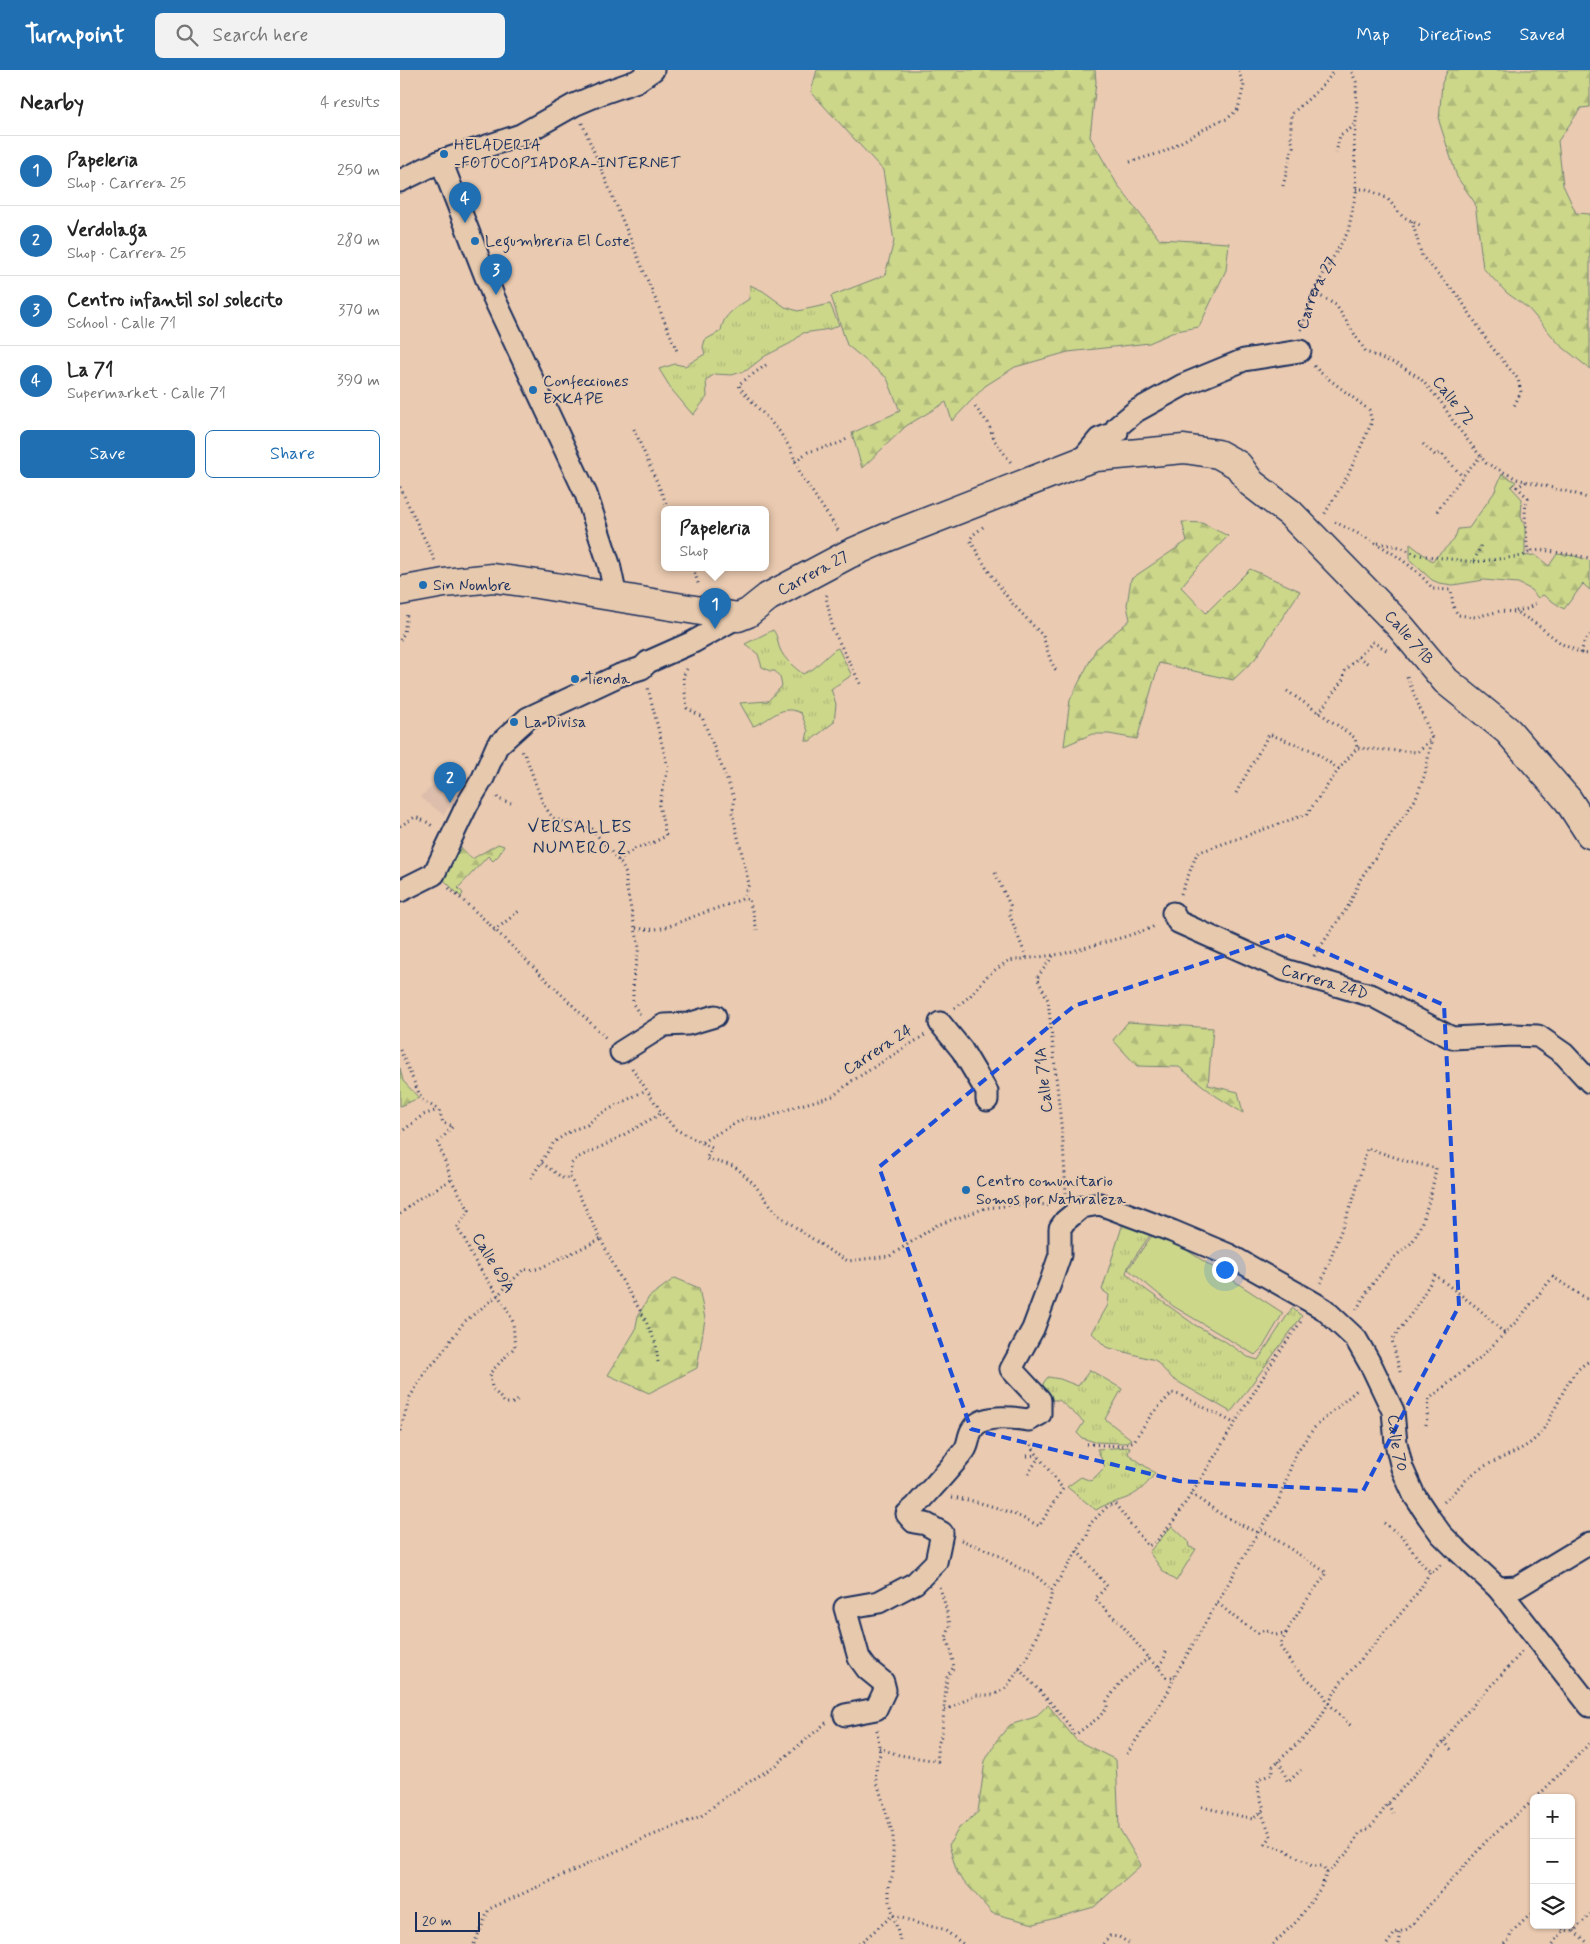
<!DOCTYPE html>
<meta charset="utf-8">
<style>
body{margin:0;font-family:Mynerve,sans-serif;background:#f2f2f2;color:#222}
.controls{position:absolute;right:15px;bottom:15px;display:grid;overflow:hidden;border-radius:8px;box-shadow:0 1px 4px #0004}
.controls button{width:45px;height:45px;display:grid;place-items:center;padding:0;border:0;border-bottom:1px solid #e0e0e0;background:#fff;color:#222;font:25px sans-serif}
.scale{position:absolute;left:15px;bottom:12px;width:65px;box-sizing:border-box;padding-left:5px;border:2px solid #1b2f5e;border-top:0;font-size:14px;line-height:18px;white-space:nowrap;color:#1b2f5e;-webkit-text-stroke:4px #e7caae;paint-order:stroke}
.you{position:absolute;left:824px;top:1199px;width:18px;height:18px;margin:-12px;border:4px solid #fff;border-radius:50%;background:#1a73e8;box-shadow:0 0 0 8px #1a73e833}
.badge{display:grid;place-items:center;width:32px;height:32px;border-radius:50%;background:#1f6fb2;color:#fff;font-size:16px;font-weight:700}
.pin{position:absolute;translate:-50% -41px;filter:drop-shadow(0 1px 2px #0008)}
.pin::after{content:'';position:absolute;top:26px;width:18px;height:15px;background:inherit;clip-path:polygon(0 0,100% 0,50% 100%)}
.popup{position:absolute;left:261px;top:436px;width:108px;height:65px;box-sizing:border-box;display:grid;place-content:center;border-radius:8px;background:#fff;filter:drop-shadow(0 1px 4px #0005);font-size:16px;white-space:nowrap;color:#767676}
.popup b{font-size:19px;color:#222}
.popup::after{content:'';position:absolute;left:50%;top:100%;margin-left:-10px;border:10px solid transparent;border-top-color:#fff}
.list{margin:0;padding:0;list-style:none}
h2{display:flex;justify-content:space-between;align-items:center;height:65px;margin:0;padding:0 20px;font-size:21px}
h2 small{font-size:16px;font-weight:400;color:#767676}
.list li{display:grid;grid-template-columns:32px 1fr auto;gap:15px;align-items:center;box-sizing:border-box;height:70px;padding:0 20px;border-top:1px solid #e0e0e0}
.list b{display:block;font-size:19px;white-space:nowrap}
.list p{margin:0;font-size:16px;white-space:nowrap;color:#767676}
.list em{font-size:16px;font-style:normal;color:#767676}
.actions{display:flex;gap:10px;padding:15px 20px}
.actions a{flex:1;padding:11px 0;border:1px solid #1f6fb2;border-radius:8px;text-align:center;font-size:18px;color:#1f6fb2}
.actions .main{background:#1f6fb2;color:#fff}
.icon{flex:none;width:28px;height:28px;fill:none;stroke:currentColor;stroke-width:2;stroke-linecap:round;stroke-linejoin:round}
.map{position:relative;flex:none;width:1190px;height:1874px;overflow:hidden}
header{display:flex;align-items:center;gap:30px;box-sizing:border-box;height:70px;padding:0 25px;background:#1f6fb2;color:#fff}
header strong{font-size:24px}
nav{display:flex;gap:28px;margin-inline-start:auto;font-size:18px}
.search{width:350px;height:45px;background:#f2f2f2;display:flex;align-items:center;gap:12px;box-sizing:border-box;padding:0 18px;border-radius:8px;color:#767676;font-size:19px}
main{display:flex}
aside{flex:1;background:#fff}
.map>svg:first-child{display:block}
</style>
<header>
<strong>Turnpoint</strong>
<div class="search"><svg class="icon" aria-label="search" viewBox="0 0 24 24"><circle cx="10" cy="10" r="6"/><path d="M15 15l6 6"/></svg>Search here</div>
<nav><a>Map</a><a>Directions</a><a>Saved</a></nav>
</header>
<main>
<aside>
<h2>Nearby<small>4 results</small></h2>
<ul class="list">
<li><span class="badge">1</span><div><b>Papeleria</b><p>Shop · Carrera 25</p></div><em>250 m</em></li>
<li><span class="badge">2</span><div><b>Verdolaga</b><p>Shop · Carrera 25</p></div><em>280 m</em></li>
<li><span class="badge">3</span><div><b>Centro infantil sol solecito</b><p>School · Calle 71</p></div><em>370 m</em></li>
<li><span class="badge">4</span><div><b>La 71</b><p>Supermarket · Calle 71</p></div><em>390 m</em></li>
</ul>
<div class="actions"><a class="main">Save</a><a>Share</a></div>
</aside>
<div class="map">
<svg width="1190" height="1874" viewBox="0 0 1190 1874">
<defs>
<pattern id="grass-tufts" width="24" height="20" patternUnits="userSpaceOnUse" patternTransform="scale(1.25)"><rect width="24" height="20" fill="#ccd78a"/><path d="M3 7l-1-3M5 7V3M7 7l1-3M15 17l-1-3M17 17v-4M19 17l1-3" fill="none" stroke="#afb97a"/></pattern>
<pattern id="forest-firs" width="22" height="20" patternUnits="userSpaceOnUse" patternTransform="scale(1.25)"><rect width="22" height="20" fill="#ccd78a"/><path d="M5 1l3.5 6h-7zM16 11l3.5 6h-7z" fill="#afb97a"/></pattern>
</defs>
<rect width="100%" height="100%" fill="#eacab0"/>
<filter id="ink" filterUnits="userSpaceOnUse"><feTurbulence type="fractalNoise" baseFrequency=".02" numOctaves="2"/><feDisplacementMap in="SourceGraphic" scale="10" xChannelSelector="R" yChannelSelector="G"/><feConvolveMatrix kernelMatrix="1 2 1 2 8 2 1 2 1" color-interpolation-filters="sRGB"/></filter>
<g filter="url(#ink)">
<!-- built -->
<polygon fill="#ddbeac" points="49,701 65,722 52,738 48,738 44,745 20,727"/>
<!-- grass -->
<g fill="url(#grass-tufts)" stroke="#748374">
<path d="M350,215l13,6 22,16 13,4 32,-7 9,21 -9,4 -27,4 -12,10 -26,13 -18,14 -15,5 -17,-1 -9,6 1,17 -14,18 -21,-25 -13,-21 16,-5 10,2 20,-12 -2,-7 2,-7 16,-9c2,-17 15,-23 28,-32z"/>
<path d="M373,560c5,6 4,12 7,19 4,10 15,19 23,25l10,-5 21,-19 4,-2 13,26 -2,3 -18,12 5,15 -2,18 -24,19h-4l2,-10 -7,-18c-21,-10 -29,7 -48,13l-13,-23 28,-2 14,-15 -2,-9 -5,-6h-5l-8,-4 -4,-13 -13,-10z"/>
<polygon points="724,1150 753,1161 729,1195 726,1203 738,1214 795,1255 823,1270 848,1287 858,1290 892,1238 902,1246 831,1342 773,1309 755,1290 706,1277 692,1263 708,1235 709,1225 702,1220"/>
<polygon points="690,1300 722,1319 705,1349 731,1369 725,1373 695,1372 682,1368 677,1363 684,1352 659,1330 652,1330 649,1333 641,1320 644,1312 648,1307 660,1309 678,1316"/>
<path d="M730,1377l-2,7 27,19c-7,10 -14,18 -26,24 -11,5 -23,6 -33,13l-29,-23 14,-10 10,4 14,-14 -8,-18z"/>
<polygon points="772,1456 788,1471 789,1477 796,1479 776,1511 763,1501 749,1482"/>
</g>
<!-- forest -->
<g fill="url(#forest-firs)" stroke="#748374">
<polygon points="417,0 695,0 696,12 690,67 717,114 759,169 829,173 826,200 799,257 776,261 749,273 668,282 615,297 585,316 552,351 546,332 506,356 462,398 452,363 500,341 487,308 447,275 431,226 485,205 494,171 483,100 411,22"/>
<polygon points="1048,0 1190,0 1190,37 1181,38 1158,71 1163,115 1176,143 1190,144 1190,299 1160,275 1128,238 1107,223 1083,198 1075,133 1057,107 1039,51 1042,13"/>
<polygon points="1102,404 1116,412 1111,417 1122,429 1121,446 1125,458 1125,486 1135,485 1149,496 1157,484 1175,486 1190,491 1190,520 1183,514 1164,539 1143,525 1138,528 1130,519 1118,513 1084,510 1053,515 1039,513 1032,510 1010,490 1010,474 1032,491 1054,470 1058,459 1069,458 1094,423"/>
<polygon points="782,452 802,453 828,466 794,501 781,517 806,543 850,499 900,521 855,589 833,610 759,593 737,669 709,664 692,664 664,676 670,630 696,579 730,550 727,535 731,509 787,471"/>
<polygon points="56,772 72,789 98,774 104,776 99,785 93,791 88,786 58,818 63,823 61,827 37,803"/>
<polygon points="728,952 813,958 808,1015 838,1022 843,1043 816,1026 779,997 737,996 713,970"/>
<polygon points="0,998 3,1011 19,1028 0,1036"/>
<polygon points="275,1208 299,1218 305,1249 297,1298 249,1323 208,1305 235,1261 238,1246 249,1227"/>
<polygon points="648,1635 676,1670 716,1690 719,1758 741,1795 694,1837 634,1854 592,1843 557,1803 549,1775 559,1758 578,1742 585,1691 597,1670 610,1655 635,1647"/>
</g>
<!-- park -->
<polygon fill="#ccd78a" stroke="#748374" points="756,1160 883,1243 863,1277 855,1285 773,1236 728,1199"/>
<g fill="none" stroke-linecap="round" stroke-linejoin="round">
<defs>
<g id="street">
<polyline points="41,91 94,228 186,424 209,494 216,527"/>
<polyline points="0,111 41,91 121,65 174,35 200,24 237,11 253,0"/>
<polyline points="680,392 699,369 717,362 717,357 736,341 783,315 844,290 900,281"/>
<polyline points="0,821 34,804 67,735 83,708 97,676 128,648 220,605 242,598 248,592 293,572 338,547"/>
<path id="s2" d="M773,843l5,9 107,48 88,26 79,42 61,-3 25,1 26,18 26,28"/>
<polyline points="540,953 562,980 587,1022 587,1030"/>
<polyline points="221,982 264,955 288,954 315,946"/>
<polyline points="1098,1518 1117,1517 1190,1473"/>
<path id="s3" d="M445,1645l31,-6 9,-19 -2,-8 -16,-13 -8,-11 -14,-50 34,-6 36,-19 21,-21 6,-29 -16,-9 -12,-2 -7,-8 9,-8c16,-18 33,-36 48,-55 5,-6 4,-15 8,-21 9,-17 42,-12 57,-10l11,-6v-14l-29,-31 22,-40 18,-48 9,-26v-27l5,-7 17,-14 18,-3 72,27 57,24 83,47 12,7 32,30 17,30 20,42 3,32 6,25 12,27 14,21 13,18 13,13 44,41 92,118"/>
</g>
<g id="secondary">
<path id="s4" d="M0,521l44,-8 49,-5 44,6 201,33 10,-4 20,-16 81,-43 39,-17 192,-75 16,-5 88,-8 34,5 20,11 13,18 39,30 110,113 46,55 62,50 60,69 22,34"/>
</g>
</defs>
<!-- street casing -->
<use href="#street" stroke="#1b2f5e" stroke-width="25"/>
<!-- secondary casing -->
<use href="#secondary" stroke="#1b2f5e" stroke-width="31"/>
<!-- path -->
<g stroke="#1b2f5e" stroke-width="3" stroke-dasharray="1 4" stroke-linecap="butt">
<polyline points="182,53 277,281"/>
<polyline points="936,83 940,65 950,59 956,52"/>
<polyline points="730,92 763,82 817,52 827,49 838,39 844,15 838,0"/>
<path d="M883,116l10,-39 -2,-11v-21c10,-11 38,-31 42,-45"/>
<polyline points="956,119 966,119 987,128 1002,146 1023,157"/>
<polyline points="1012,151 1022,186 1059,227 1090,275 1118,309 1121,322 1113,338"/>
<polyline points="913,222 936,235 966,282 999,295 1020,308 1041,332 1054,353 1086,393 1117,409 1173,423 1190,429"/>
<path id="s1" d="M901,260l12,-38 35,-60 8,-40 -2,-52 3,-28 -1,-30 -5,-12"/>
<polyline points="366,295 339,314 340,318 379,361 390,378 401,405 440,463"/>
<polyline points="914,296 921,303 969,340 972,352 948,405 924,445"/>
<polyline points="575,337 588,353 595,371 612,394"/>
<polyline points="234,359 269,440"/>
<polyline points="1023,374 1035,385 1041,383 1063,407"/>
<polyline points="395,391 408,382 440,373 447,369"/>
<path d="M1126,412l-9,5 11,11c-4,11 -3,17 -2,28 1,8 0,16 2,24l3,1"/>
<polyline points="0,417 35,491"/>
<polyline points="1037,441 1066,402 1081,386"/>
<path d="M935,452c36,18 72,35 98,67l18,1 2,16 5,9 17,2 26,-6 15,1 19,11 27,21 19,9 9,1"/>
<polyline points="583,457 573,465 570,470 587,499 611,532 643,566 650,589 657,603"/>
<polyline points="978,473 1000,477 1018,485 1074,492 1081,475"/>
<polyline points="1074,492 1123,486 1131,481 1143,480 1190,488"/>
<polyline points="293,498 299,516"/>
<polyline points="427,525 426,527 433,560 461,615"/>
<polyline points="1116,541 1127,539 1136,533"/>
<polyline points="0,570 4,563 7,544"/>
<polyline points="1181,583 1184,573 1190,565"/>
<polyline points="958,587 970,595"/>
<polyline points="287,599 283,606 287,638 302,647 335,730 332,742 349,814 342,829"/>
<polyline points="887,621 943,659 955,668 957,678"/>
<polyline points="919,643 944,608 944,602 973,572 988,581"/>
<polyline points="122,681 125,684 143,734 153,748 164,752 175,753 192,759 222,795 226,804 226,815 239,877 233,909 233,934 241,946"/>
<polyline points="836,723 869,664 911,680 939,699"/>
<polyline points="97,727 98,729 111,733"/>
<polyline points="0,756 15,747 29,753 34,758"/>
<polyline points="218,790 236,778 250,774 266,766 259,735 268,698 248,618"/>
<polyline points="595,803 610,835 610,846 627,889"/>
<polyline points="49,818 85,850 207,969"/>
<polyline points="781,824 797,783 907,744 939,699 957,678 1018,682 1032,668 1006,604"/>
<path d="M236,858c25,4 32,-2 54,-10 17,-7 35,-12 52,-19h7l8,31"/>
<polyline points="94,861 119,841"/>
<polyline points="653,886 637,908 648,930 663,1073 666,1123"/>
<polyline points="914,886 949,835 961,808 1015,730 1025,704 1032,668"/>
<polyline points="555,938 570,926 588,905 608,891 662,884 724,867 751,858 756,855"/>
<polyline points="0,980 22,1030 39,1040 43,1053 53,1056 38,1073 53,1113 69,1140 57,1158 66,1171 71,1185 107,1239 113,1252 115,1277 90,1303 92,1318 105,1333 113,1333 121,1329"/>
<polyline points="232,998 262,1043 275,1059 312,1078 306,1089 333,1096 338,1099 354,1114 378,1145 433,1183 448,1191 490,1186 537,1155 586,1138 633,1133 651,1136"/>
<polyline points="0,1063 23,1045 38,1040"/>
<polyline points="302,1072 345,1048 363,1049 397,1036 433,1026 452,1011 525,965"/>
<polyline points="142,1093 164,1109 170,1107"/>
<polyline points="131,1108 154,1072 172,1060 187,1055 198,1045 246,1020"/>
<polyline points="0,1144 18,1129 51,1110"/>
<path d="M921,1213l34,-89 12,-46 42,14 27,6c-3,21 -12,56 -24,74 -3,4 -8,6 -12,10 -17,17 -33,37 -44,59"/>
<polyline points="258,1292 256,1274 244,1247 217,1202 170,1107 171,1094 179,1087 209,1073 262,1043"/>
<polyline points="1000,1302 992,1270 1014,1240 1035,1205 1079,1239 1105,1264"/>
<polyline points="1026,1355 1029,1329 1082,1286 1117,1251 1153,1207 1190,1231"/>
<polyline points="0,1361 10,1327 27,1299 35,1292 64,1252 97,1226 123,1200 138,1199 201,1169"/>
<polyline points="687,1374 721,1376 734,1371 751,1345 772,1323 780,1325 834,1353"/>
<polyline points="627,1386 637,1385"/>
<polyline points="628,1404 639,1387"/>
<polyline points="791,1424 824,1446 858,1463"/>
<path d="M552,1427c31,5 59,14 87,29l24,-37 -30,-40 -4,-8"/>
<path d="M1044,1432c13,-12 25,-28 41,-36 17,-9 40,-16 53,-30 20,-22 26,-63 52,-75"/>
<polyline points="984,1453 1003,1467 1019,1490 1030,1502 1035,1501 1041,1494"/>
<polyline points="561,1470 594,1483 617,1497 635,1505 652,1520"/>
<polyline points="677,1481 707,1516 695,1529 722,1555 748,1588 758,1597"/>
<polyline points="818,1533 834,1547 858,1563 864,1560 876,1565 886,1563 903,1535 927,1503 860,1459"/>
<polyline points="886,1563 880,1576 893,1596 923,1623 928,1633 953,1658"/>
<polyline points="766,1582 764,1589 758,1597 766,1607 774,1607 860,1459 878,1432 896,1383 914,1358 959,1318"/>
<path d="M619,1599c19,21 41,41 56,66l23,-17 9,-10v-7l13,-18 28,-25"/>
<polyline points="545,1640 576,1625 593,1625 606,1618 625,1591 637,1565 650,1532 652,1520 687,1466 690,1454 708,1436 715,1434 748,1476 756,1472 772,1453 794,1420 873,1291 902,1250"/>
<polyline points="477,1660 480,1684 476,1697 477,1712 493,1765 493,1804 489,1815 489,1828 501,1874"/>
<polyline points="1044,1671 1052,1681"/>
<path d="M479,1678l20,7 39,6 -1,-13 5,-15 5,-57 7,-9 -4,-20 -4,-9c1,-4 3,-8 4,-12 0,-3 -8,-35 -11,-39"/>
<polyline points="727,1684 768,1622 774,1607"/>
<polyline points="879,1691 888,1712 901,1700"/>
<polyline points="1136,1728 1190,1673"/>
<polyline points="988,1734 993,1743"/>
<polyline points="802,1737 853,1749 864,1739 859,1724 858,1710 872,1704 873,1696 915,1657 940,1613 993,1553 1019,1521 1030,1502"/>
<polyline points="861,1742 871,1766 866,1774 885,1780 912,1796 923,1796 927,1803"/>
<polyline points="1159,1855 1164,1860 1174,1861 1190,1844"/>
<polyline points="1174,1861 1189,1874"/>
<polyline points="74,1874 89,1839 243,1769 301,1746 328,1725 373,1697 427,1652"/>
<polyline points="459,1874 493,1845 520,1854 543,1859 563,1874"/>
<polyline points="703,1874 710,1866 719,1867 731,1874"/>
<polyline points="873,1874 898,1850 920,1819 927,1803 936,1795 949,1781 959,1764 969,1758 976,1751 986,1736 1042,1674 1056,1654 1122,1582"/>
<polyline points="987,1874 995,1863 1008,1859 1091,1766 1134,1730"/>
<polyline points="998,1874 1000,1862"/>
<polyline points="1104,1874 1109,1870 1111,1863 1134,1841"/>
<polyline points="1153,1874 1164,1860"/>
</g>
<!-- street -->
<use href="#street" stroke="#e7caae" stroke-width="21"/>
<!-- secondary -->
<use href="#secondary" stroke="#e7caae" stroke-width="28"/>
</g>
</g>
<!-- marked area -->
<path fill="none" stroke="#1d4ed8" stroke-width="4" stroke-dasharray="10 6" stroke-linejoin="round" d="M886,865l158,70 15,301 -96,185 -184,-10 -208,-52 -92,-262 195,-161z"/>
<!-- markers -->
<g fill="#1f6fb2" stroke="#e7caae" stroke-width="2">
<circle cx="44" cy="84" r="5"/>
<circle cx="75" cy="171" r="5"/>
<circle cx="133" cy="320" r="5"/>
<circle cx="23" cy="515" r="5"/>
<circle cx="175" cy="609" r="5"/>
<circle cx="114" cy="652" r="5"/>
<circle cx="566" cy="1120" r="5"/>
</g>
<g text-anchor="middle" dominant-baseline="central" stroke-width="4" stroke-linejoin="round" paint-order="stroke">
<!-- poi labels -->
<g font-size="16" fill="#1b2f5e" stroke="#e7caae" text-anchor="start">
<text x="54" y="75">HELADERIA<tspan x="54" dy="18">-FOTOCOPIADORA-INTERNET</tspan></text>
<text x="85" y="171">Legumbreria El Coste</text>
<text x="143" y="311">Confecciones<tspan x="143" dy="18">EXKAPE</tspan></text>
<text x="33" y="515">Sin Nombre</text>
<text x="185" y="609">Tienda</text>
<text x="124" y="652">La Divisa</text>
<text x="576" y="1111">Centro comunitario<tspan x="576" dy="18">Somos por Naturaleza</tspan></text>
</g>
<!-- street labels -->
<g font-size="16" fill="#1b2f5e" stroke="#e7caae">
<text stroke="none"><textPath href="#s1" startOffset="40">Carrera 27</textPath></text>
<text transform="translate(1053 331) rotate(52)">Calle 72</text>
<text stroke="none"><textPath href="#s4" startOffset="429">Carrera 27</textPath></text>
<text stroke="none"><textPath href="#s4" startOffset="1125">Calle 71B</textPath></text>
<text stroke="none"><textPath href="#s2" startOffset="169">Carrera 24D</textPath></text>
<text transform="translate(478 980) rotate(-33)">Carrera 24</text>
<text transform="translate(644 1010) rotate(-96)">Calle 71A</text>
<text transform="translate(93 1193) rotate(59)">Calle 69A</text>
<text stroke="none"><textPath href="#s3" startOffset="1166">Calle 70</textPath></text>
</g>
<!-- neighbourhood labels -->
<g font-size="18" letter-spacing="1" fill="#1b2f5e" stroke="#e7caae">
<text x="180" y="757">VERSALLES<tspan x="180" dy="21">NUMERO 2</tspan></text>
</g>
</g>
</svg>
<div class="controls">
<button>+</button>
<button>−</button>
<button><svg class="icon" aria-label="layers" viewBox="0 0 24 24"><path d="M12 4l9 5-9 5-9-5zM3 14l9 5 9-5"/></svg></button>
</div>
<div class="scale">20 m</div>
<div class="you"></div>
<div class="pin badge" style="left:315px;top:559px">1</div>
<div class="popup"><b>Papeleria</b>Shop</div>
<div class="pin badge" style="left:50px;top:733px">2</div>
<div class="pin badge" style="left:96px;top:225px">3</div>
<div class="pin badge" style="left:65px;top:153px">4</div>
</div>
</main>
